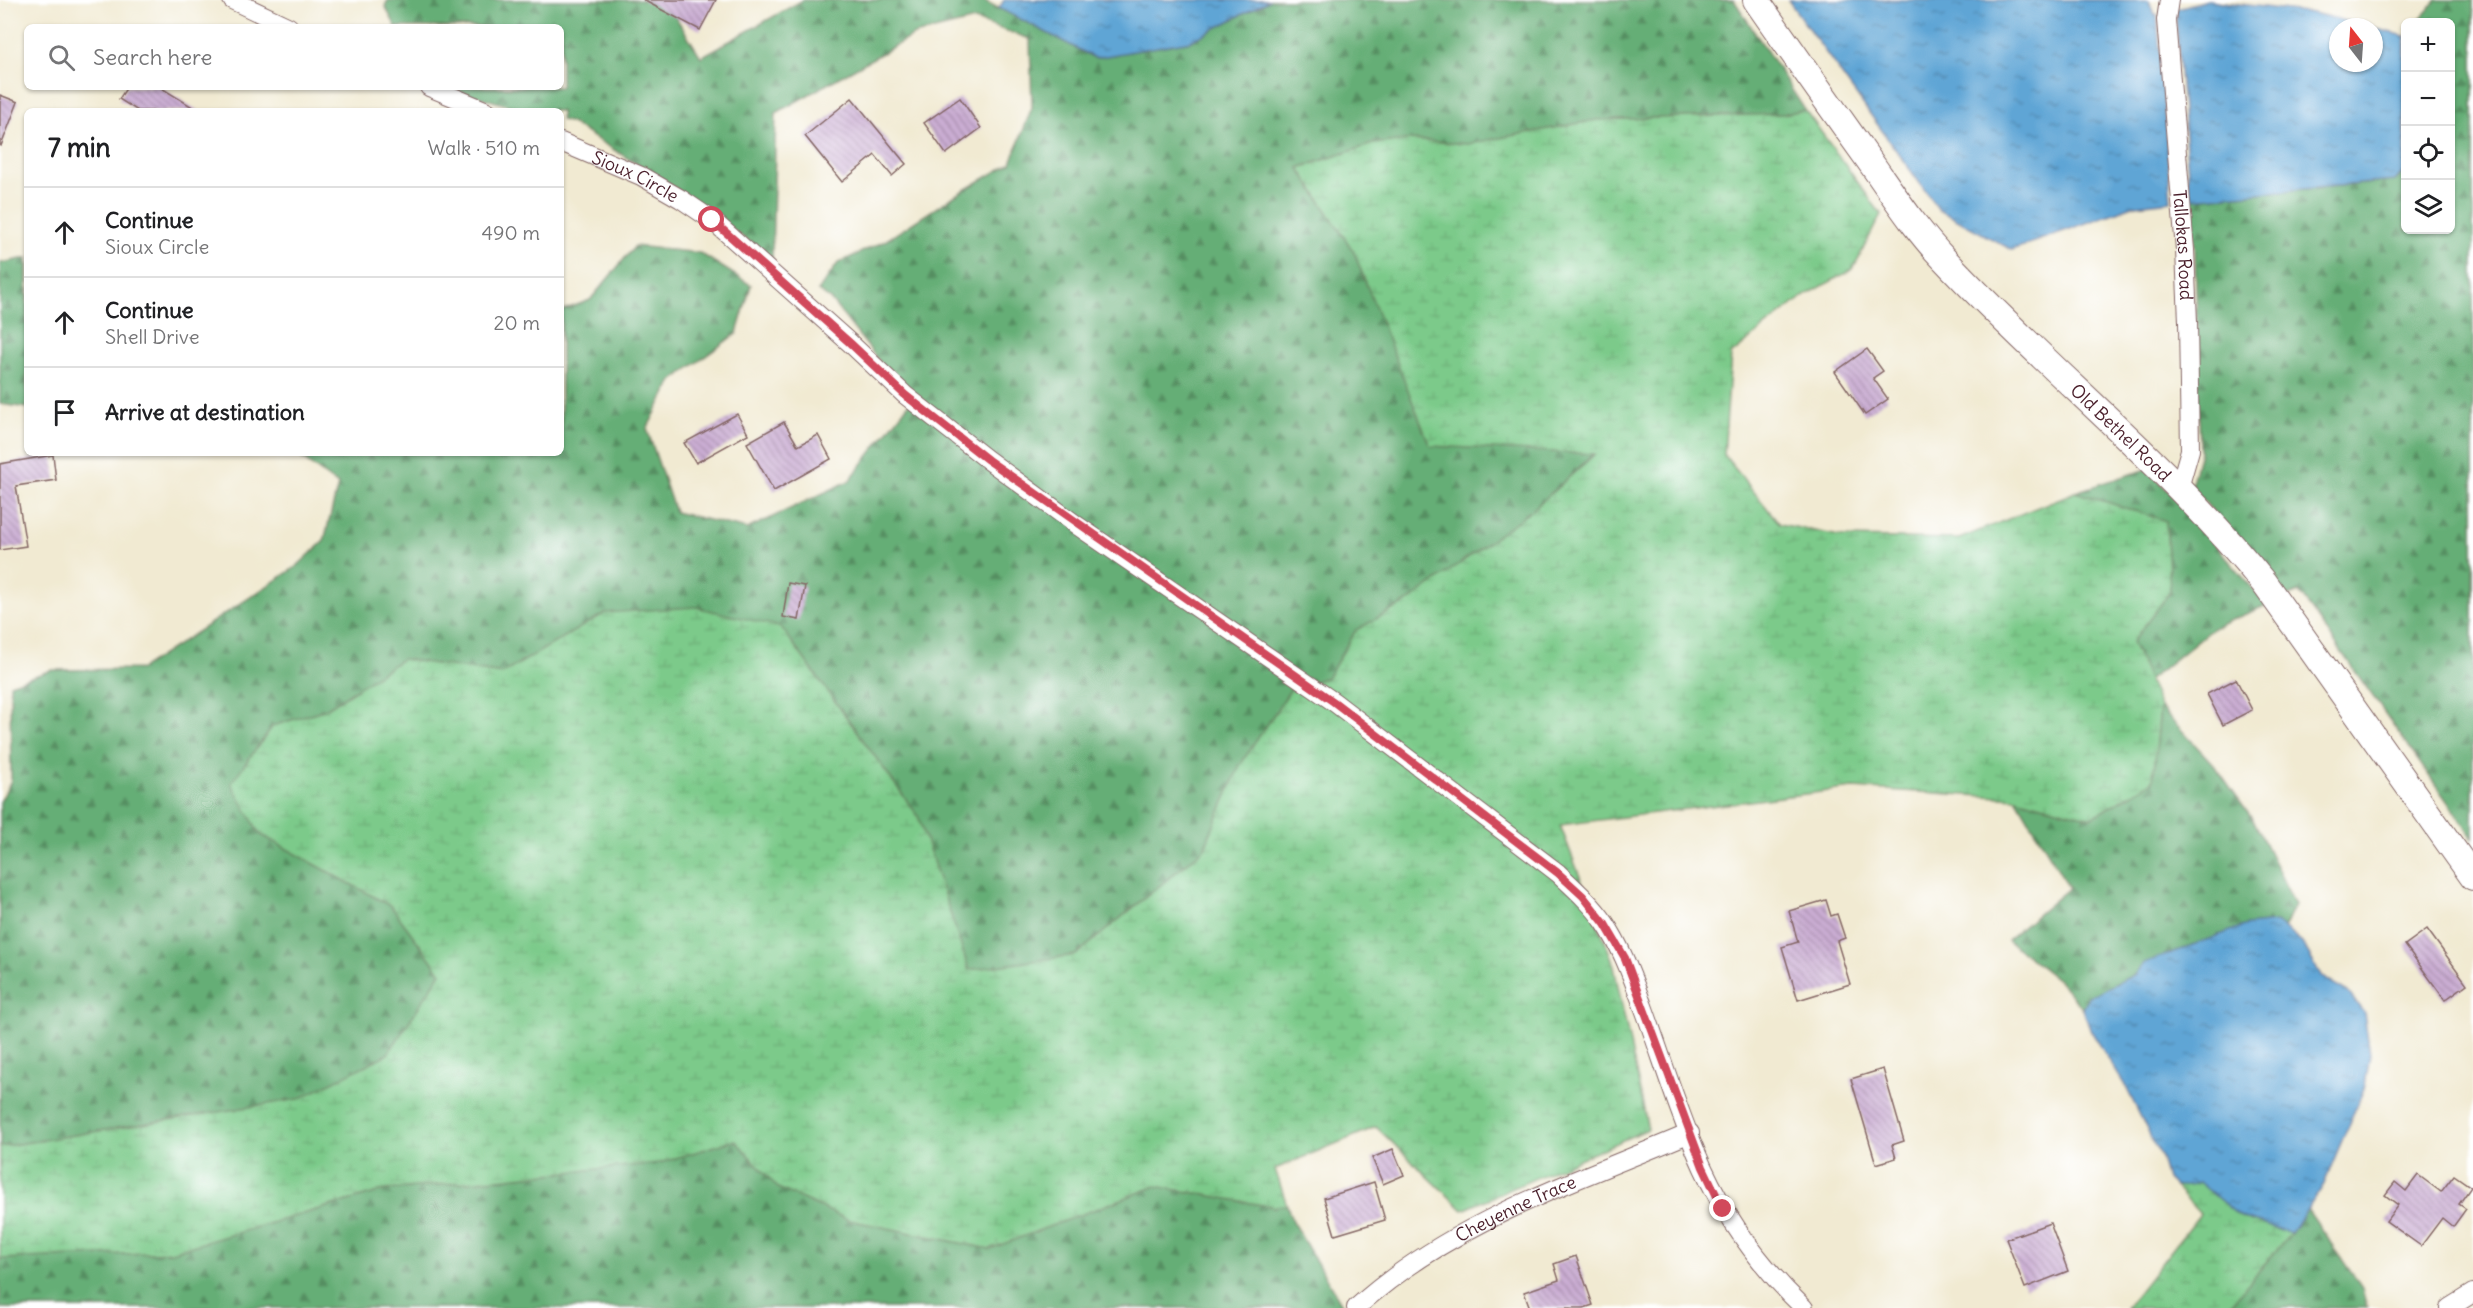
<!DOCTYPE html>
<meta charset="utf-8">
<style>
body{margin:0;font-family:Delius,sans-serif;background:#f6f6f6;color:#202124}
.controls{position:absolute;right:18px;top:18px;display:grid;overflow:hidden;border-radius:9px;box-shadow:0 2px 4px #0004}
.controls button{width:54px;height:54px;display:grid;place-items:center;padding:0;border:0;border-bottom:2px solid #e0e0e0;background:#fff;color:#202124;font:30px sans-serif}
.compass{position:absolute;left:2329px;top:18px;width:54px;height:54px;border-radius:50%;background:#fff;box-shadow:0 2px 4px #0004;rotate:343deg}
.stop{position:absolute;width:18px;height:18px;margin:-14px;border:4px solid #d1495b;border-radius:50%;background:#fff}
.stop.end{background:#d1495b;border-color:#fff;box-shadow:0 2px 6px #0008}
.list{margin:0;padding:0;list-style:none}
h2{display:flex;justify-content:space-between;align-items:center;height:78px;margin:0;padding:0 24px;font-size:26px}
h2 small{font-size:20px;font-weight:400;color:#757577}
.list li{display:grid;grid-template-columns:39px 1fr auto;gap:18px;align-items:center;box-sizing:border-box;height:90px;padding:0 24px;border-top:2px solid #e0e0e0}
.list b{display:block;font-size:22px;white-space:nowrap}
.list p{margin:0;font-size:20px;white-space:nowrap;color:#757577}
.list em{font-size:20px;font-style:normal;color:#757577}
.icon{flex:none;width:33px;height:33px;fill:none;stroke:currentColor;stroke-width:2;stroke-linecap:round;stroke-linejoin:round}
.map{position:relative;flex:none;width:2473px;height:1308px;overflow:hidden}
.search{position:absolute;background:#fff;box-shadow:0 2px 4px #0004;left:24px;top:24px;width:540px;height:66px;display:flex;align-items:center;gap:15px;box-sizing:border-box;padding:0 21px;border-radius:9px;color:#757577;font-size:22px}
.panel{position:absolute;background:#fff;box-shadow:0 2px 4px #0004;left:24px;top:108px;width:540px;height:348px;border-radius:9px}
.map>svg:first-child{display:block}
</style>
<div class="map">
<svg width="2473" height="1308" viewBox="0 0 2473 1308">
<defs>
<pattern id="forest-firs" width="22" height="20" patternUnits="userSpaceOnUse" patternTransform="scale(1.5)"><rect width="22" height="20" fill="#65ae76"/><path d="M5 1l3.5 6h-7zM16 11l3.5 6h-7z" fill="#558d61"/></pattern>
<pattern id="wetland-marsh" width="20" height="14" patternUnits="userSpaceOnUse" patternTransform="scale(1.5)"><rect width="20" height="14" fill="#7cca8a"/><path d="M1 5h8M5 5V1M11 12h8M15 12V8" fill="none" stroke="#6dad77"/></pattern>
<pattern id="water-ripples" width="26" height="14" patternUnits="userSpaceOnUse" patternTransform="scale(1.5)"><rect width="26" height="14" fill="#5fa5d5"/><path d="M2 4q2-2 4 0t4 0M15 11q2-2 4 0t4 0" fill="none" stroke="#5086ad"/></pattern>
<pattern id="building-back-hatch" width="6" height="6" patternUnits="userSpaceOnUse" patternTransform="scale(1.5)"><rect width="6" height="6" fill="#caadd3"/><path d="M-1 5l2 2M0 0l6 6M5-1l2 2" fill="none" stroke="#a68cab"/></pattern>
</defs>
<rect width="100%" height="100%" fill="#fff"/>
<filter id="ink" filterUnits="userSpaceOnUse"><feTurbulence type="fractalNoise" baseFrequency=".0167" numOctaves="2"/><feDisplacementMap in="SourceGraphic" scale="12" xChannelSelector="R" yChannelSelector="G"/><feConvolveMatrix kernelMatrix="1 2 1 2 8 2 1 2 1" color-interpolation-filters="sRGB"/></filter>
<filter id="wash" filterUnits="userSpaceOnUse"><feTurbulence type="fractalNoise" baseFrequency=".008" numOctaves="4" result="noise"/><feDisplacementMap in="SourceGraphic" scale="24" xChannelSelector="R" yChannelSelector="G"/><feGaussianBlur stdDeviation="1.35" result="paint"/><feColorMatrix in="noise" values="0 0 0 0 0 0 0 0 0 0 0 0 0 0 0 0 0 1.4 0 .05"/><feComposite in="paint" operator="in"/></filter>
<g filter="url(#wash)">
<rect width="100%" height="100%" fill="#f1ead2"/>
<!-- forest -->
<g fill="url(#forest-firs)" stroke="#586650" stroke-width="1.5">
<polygon points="388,0 665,0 701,57 803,0 983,0 1095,58 1191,41 1270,0 1734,0 1805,110 1783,114 1597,120 1468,144 1407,140 1373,144 1299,168 1354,252 1430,446 1595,453 1536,507 1409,601 1356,630 1328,677 1291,689 1240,765 1204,849 1076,955 969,970 918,816 781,627 605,613 502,674 402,659 326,709 273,726 260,834 391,906 441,973 388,1054 300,1099 0,1147 0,802 11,781 10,684 52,670 141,669 296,567 324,541 338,485 295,453 561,453 561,311 590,300 635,246 700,253 751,285 737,333 672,381 647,429 675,512 747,529 849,481 911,401 830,299 818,291 838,263 885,241 959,193 1011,163 1032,107 1030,39 975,20 914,35 776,113 772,258 672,186 571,123 561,120 561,111 528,111 462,92 455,87 561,87 561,27 396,27 385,6"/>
<polygon points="2437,0 2473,0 2473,838 2299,592 2286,597 2191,486 2200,452 2195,250 2190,199 2395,181 2405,171 2406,230 2450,230 2450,22 2417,22"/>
<polygon points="27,258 27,408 0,404 0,263"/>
<polygon points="2147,469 2174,497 2267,605 2213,628 2148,681 2132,642 2170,592 2166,521 2075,492"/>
<polygon points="2160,707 2214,765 2255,823 2295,905 2284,929 2276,922 2136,974 2088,997 2083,1009 2059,981 2007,940 2069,888 2016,798 2091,818 2153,781"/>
<polygon points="735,1140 778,1188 849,1220 989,1249 1156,1186 1274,1207 1287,1205 1292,1221 1344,1308 0,1308 0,1259 171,1252 385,1190 659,1163"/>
<polygon points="2307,1209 2362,1288 2367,1308 2227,1308 2291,1233"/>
</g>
<!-- wetland -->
<g fill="url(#wetland-marsh)" stroke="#63745a" stroke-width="1.5">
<polygon points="1805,110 1881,214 1853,269 1801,298 1731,355 1724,455 1780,524 1844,537 1959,539 2075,492 2166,521 2170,592 2132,642 2160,707 2153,781 2091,818 2016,798 1853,788 1560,825 1613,962 1648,1129 1463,1210 1376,1127 1275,1169 1287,1205 1274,1207 1156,1186 990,1249 849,1220 778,1188 735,1140 659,1163 385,1190 171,1252 0,1259 0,1147 299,1099 388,1054 441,973 391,906 260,834 231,783 273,726 326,709 402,659 502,674 605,613 695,607 781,627 918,816 969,970 1076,955 1204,849 1240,765 1291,689 1328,677 1356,630 1409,601 1536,507 1595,454 1430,446 1354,252 1299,168 1373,144 1407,140 1468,144 1597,120 1783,114"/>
<polygon points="2200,1182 2240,1217 2291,1233 2227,1308 2126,1308 2200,1214 2175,1187"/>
</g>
<!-- water -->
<g fill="url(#water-ripples)" stroke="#546280" stroke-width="1.5">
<polygon points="1004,0 1270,0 1191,41 1095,58 999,8"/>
<polygon points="1788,0 2149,0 2154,15 2157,14 2171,201 2136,205 2012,250 1939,210"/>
<polygon points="2207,0 2313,13 2371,27 2338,27 2338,63 2374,63 2374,28 2405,36 2405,170 2395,181 2190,199 2176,21 2177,8"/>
<polygon points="2276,922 2302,943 2322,977 2348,992 2364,1013 2370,1054 2365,1086 2322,1188 2291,1233 2240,1217 2200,1183 2175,1187 2167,1179 2161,1158 2126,1087 2091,1031 2083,1009 2088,997 2136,974 2144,963 2246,925"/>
</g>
<g id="blocks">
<!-- building -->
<g fill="url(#building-back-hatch)">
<polygon points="643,0 716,0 700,30"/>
<polygon points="127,87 160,87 199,111 138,111 119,99"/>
<polygon points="0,95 18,102 1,146 0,145"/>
<polygon points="852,98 906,164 892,176 875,155 842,182 805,136"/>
<polygon points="960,98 981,128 946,154 924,123"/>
<polygon points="1867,349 1883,371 1873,378 1888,399 1865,415 1835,372"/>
<polygon points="737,414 748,434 696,463 684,443"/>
<polygon points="784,422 798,446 818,435 831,459 774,491 747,443"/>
<polygon points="53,455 56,480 16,486 26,546 0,550 0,464"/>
<polygon points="788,583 805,586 799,620 783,617"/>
<polygon points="2236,679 2252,710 2223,725 2207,694"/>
<polygon points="1826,900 1831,916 1837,914 1845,938 1837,941 1850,984 1798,1000 1782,947 1798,942 1789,911"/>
<polygon points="2427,929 2467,984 2445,1000 2405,945"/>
<polygon points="1883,1069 1904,1141 1892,1145 1896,1158 1876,1164 1851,1079"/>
<polygon points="1393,1149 1404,1175 1383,1184 1372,1158"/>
<polygon points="2418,1175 2441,1192 2454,1175 2471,1187 2459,1204 2466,1209 2453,1227 2442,1218 2421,1246 2386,1221 2398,1205 2385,1195 2395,1182 2406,1191"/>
<polygon points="1374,1182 1385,1220 1335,1235 1324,1198"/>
<polygon points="2050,1223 2068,1271 2025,1288 2006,1239"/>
<polygon points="1576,1256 1593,1305 1584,1308 1530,1308 1524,1292 1559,1280 1554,1264"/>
</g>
</g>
</g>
<g filter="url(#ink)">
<use href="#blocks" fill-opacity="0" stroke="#846665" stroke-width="1.5"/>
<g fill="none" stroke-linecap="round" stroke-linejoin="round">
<defs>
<g id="street">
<polyline points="232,0 289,27"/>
<path id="s1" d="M2169,0l-3,20 19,230 3,72 2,128 -11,38"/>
<polyline points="429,87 487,111"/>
<path id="s2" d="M561,142l80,34 40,23 31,21 138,123 55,52 83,65 90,66 256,176 224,171c17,16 34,31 47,50 17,25 27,54 38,83 20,54 36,110 60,162 25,54 58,99 101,140"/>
<path id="s3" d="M1356,1308c94,-86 219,-126 334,-175"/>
<polyline points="2449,1308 2473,1293"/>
</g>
<g id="secondary">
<path id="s4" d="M1756,0c36,52 73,104 110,156 25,35 49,73 79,104 104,111 224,205 319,323l209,294"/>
</g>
</defs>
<!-- street casing -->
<use href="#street" stroke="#846665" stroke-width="20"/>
<!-- secondary casing -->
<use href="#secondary" stroke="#846665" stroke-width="28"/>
<!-- street -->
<use href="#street" stroke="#fff" stroke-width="18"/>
<!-- secondary -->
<use href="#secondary" stroke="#fff" stroke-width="26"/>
</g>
</g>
<g fill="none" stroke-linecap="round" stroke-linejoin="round" filter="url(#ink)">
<!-- route -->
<polyline stroke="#d1495b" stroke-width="8" points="712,220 850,343 905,395 988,460 1334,702 1558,873 1583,896 1605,924 1625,958 1703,1167 1723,1209"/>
</g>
<g text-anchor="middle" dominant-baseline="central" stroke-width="4.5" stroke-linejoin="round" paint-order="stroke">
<!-- street labels -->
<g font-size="18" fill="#4a1f2b" stroke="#fff">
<text stroke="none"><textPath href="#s2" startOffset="82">Sioux Circle</textPath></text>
<text stroke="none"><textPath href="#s1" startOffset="246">Tallokas Road</textPath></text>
<text stroke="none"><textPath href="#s4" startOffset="568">Old Bethel Road</textPath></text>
<text stroke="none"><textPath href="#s3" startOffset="189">Cheyenne Trace</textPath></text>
</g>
</g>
</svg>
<div class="controls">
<button>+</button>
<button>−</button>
<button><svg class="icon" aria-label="locate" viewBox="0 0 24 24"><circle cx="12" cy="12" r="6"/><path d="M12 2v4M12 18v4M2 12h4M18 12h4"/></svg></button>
<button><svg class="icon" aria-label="layers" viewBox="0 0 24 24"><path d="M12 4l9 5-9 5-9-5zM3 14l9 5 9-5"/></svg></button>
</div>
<svg class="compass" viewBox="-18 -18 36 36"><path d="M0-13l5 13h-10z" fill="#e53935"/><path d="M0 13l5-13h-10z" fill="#757577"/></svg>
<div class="stop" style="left:712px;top:220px"></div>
<div class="stop end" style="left:1723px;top:1209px"></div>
<div class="search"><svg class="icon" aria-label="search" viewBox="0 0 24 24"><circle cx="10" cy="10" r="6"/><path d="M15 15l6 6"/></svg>Search here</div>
<section class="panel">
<h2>7 min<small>Walk · 510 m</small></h2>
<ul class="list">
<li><svg class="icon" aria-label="ahead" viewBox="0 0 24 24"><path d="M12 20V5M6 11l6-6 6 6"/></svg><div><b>Continue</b><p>Sioux Circle</p></div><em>490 m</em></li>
<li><svg class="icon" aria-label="ahead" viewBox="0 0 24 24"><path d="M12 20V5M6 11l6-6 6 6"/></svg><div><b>Continue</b><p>Shell Drive</p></div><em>20 m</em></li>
<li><svg class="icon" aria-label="arrive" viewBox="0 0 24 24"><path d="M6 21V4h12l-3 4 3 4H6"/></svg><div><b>Arrive at destination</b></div></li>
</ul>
</section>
</div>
